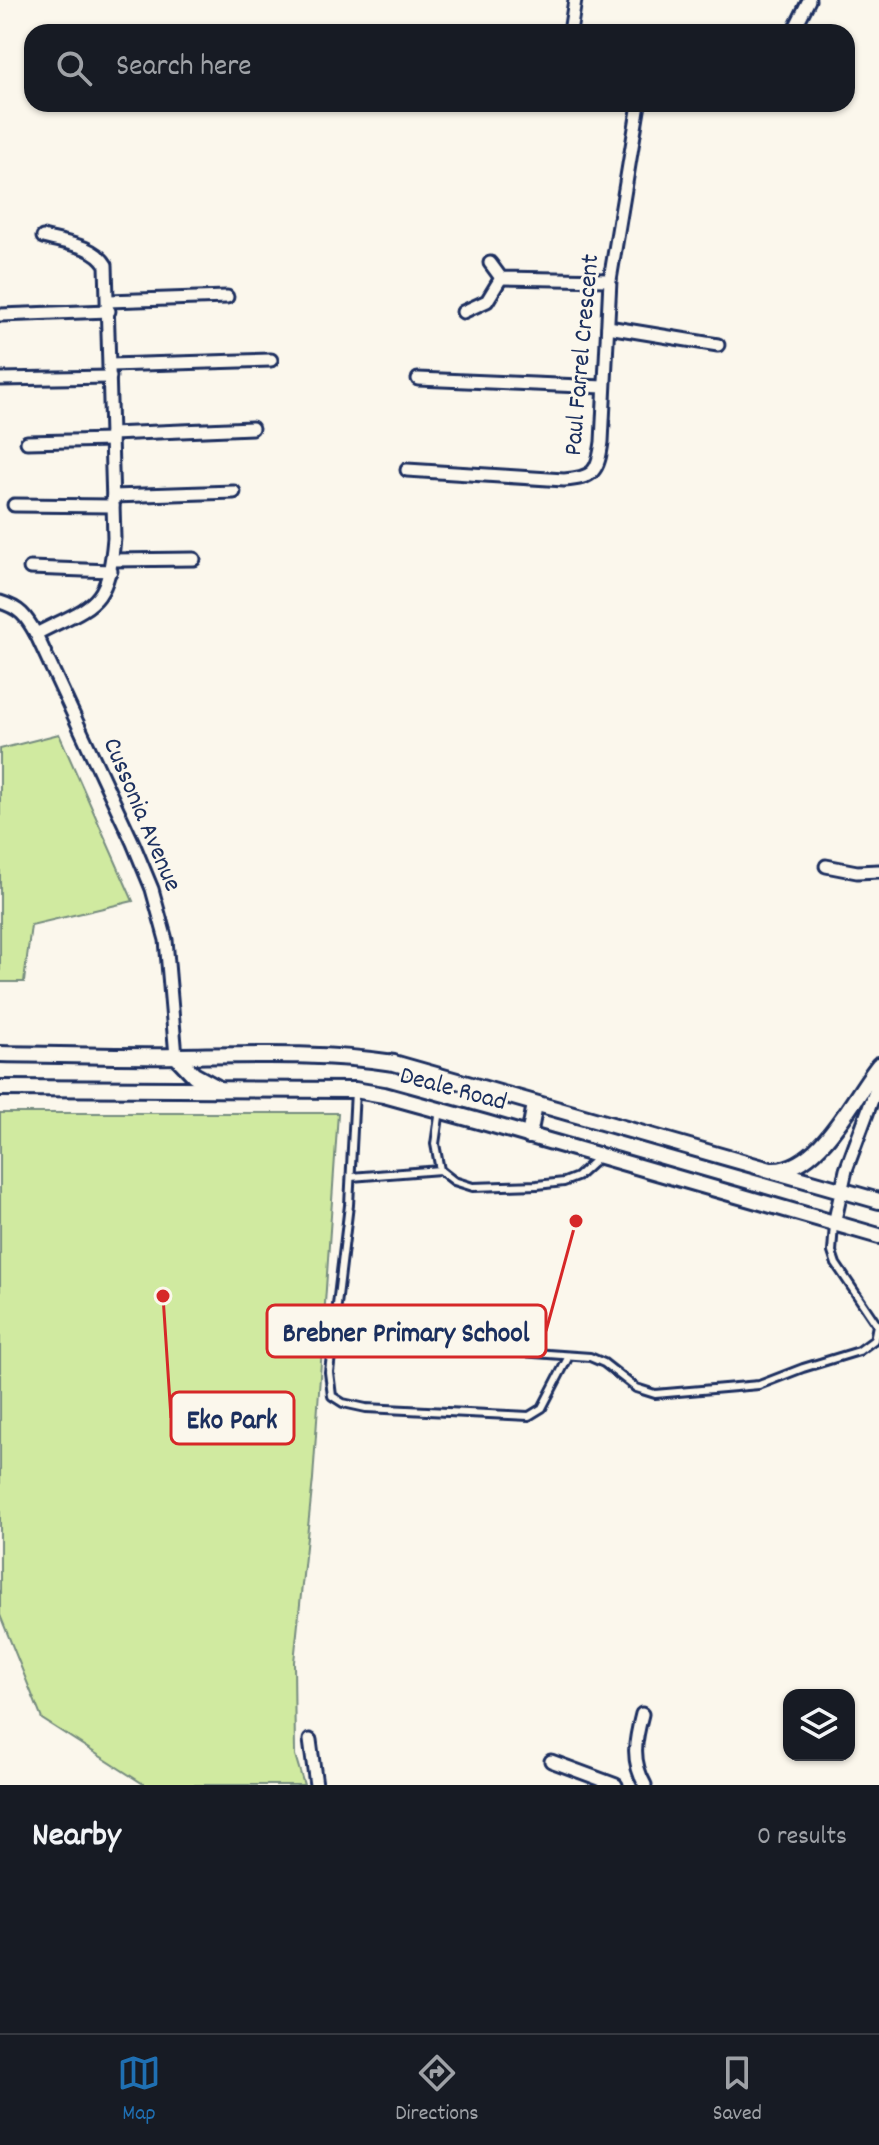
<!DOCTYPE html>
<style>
body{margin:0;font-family:Dekko,sans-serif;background:#242831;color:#f1f3f6}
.controls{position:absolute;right:24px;bottom:24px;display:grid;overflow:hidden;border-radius:16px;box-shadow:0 2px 6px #0004}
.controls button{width:72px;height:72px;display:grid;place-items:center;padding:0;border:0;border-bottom:2px solid #363941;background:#171b24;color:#f1f3f6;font:40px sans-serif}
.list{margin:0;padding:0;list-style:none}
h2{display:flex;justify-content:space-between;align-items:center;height:104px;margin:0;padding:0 32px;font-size:34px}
h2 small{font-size:26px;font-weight:400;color:#9ea1a6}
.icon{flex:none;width:44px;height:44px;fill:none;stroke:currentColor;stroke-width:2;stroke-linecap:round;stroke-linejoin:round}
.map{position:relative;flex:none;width:879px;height:1785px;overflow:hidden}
.search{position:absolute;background:#171b24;box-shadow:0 2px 6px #0004;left:24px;right:24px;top:24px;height:88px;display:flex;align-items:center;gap:20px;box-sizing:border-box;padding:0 28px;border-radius:24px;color:#9ea1a6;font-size:30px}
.sheet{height:248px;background:#171b24}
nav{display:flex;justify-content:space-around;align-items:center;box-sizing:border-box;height:112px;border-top:2px solid #363941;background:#171b24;font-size:22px;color:#9ea1a6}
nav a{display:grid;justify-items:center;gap:4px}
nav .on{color:#1f6fb2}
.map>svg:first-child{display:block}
</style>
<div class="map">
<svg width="879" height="1785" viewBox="0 0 879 1785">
<rect width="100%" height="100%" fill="#fbf7ec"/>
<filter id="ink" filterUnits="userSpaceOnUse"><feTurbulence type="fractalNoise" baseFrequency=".0125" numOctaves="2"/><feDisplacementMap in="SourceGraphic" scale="16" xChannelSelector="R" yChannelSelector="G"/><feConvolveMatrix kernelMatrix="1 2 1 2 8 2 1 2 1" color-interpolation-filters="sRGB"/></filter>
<g filter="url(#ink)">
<!-- green -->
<g fill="#d0eaa0" stroke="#768c7f" stroke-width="2">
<polygon points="59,734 133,901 31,925 24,982 0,982 0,749"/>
<polygon points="0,1113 338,1113 313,1479 294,1662 295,1755 304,1785 145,1785 42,1719 0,1615"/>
</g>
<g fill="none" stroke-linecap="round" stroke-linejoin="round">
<defs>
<g id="service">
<polyline points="355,1091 349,1205 329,1372 332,1396 343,1403 366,1408 529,1416 542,1408 569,1356"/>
<polyline points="440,1110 435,1144 440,1170 454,1181 473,1187 537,1185 564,1182 577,1177 600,1156"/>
<polyline points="351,1177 440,1170"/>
<polyline points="506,1351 590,1357 604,1363 636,1388 655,1394 759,1385 803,1368 859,1351 874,1340 877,1325 836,1264 832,1252 834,1224"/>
</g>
<g id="minor">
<polyline points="570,32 575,0"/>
<polyline points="793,32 809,0"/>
<polyline points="490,263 501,278 610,280"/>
<polyline points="108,301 227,297"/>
<polyline points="463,312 487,301 501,278"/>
<polyline points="0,315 109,311"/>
<polyline points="608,327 718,345"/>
<polyline points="110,365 271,360"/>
<polyline points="0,379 110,377"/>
<polyline points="418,379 604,387"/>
<polyline points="111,434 252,428"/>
<polyline points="27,442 111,440"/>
<path d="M407,470l157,10c30,-2 34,-9 38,-38l8,-162 29,-176"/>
<polyline points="113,496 234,492"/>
<polyline points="14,505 113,506"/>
<polyline points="112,560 194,559"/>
<polyline points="30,568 111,571"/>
<path d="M0,602c20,6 26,14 36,32l97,209 19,46 14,51 10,116"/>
<path d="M36,634c58,-30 72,-26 78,-96l-8,-273c-12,-20 -41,-22 -63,-28"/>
<polyline points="826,866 857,872 879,871"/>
<polyline points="834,1224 846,1170 879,1081"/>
<path d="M642,1714c-7,27 -11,46 3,71"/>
<polyline points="310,1740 316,1785"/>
<polyline points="551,1761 616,1785"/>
</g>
<g id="tertiary">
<path d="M0,1054c59,1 119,3 179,2 72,-1 143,-4 215,7l485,138"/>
<polyline points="176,1056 194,1075 216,1087"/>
<polyline points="0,1088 355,1090 384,1095 486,1123 879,1236"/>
<polyline points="529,1136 535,1104"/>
<path d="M773,1170c47,1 80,-73 106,-105"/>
</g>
</defs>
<!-- service casing -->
<use href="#service" stroke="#1b2f5e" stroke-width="12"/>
<!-- minor casing -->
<use href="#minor" stroke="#1b2f5e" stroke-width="17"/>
<!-- tertiary casing -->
<use href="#tertiary" stroke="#1b2f5e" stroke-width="20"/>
<!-- service -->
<use href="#service" stroke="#fbf7ec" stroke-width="6"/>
<!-- minor -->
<use href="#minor" stroke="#fbf7ec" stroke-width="11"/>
<!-- tertiary -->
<use href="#tertiary" stroke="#fbf7ec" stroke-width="14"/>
</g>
</g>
<g text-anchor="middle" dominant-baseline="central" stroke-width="6" stroke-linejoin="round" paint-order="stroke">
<!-- street labels -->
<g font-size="26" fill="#1b2f5e" stroke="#fbf7ec">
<text transform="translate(583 355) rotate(-85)">Paul Farrel Crescent</text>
<text transform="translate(141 815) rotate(67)">Cussonia Avenue</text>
<text transform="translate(453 1090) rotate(15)">Deale Road</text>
</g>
</g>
<!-- callouts -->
<path fill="none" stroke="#d62828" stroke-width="3" d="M576 1221L546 1331M163 1296L171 1418"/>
<g fill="#d62828" stroke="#fbf7ec" stroke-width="3">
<circle cx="576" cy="1221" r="8"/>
<circle cx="163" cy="1296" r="8"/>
</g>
<g fill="#fbf7ec" stroke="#d62828" stroke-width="3">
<rect x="267" y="1305" width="279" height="52" rx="8"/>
<rect x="171" y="1392" width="123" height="52" rx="8"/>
</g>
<g font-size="28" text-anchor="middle" font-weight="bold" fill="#1b2f5e">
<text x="406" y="1341">Brebner Primary School</text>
<text x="232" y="1428">Eko Park</text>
</g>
</svg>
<div class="controls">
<button><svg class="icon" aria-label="layers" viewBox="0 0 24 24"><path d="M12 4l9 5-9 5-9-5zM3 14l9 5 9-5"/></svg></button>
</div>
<div class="search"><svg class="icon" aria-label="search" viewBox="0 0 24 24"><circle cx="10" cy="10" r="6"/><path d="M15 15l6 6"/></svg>Search here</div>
</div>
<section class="sheet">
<h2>Nearby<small>0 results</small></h2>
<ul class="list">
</ul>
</section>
<nav>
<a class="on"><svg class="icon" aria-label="map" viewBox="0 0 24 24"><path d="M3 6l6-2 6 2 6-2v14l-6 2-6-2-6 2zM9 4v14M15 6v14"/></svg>Map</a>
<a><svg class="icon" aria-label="directions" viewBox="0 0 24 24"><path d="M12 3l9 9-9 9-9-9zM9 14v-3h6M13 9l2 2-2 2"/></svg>Directions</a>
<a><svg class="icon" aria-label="saved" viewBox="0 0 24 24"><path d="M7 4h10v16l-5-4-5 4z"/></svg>Saved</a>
</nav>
